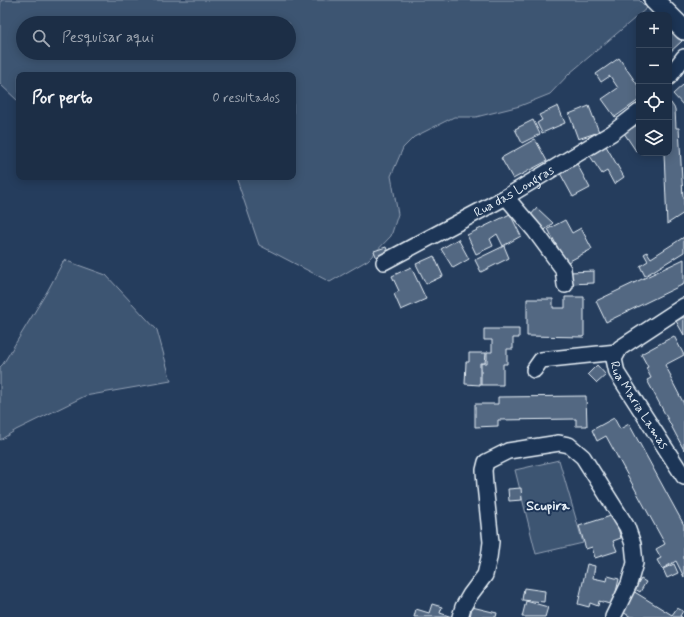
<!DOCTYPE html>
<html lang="pt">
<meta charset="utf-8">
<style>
body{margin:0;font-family:Mynerve,sans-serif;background:#293a51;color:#f1f3f6}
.controls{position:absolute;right:12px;top:12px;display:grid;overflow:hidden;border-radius:8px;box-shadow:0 2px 10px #0003}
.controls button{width:36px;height:36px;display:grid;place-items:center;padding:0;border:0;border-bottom:1px solid #3a4a5f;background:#1c2e46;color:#f1f3f6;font:20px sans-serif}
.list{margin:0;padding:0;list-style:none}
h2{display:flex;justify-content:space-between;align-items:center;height:52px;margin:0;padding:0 16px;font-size:17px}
h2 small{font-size:13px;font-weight:400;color:#a0a8b3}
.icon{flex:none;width:22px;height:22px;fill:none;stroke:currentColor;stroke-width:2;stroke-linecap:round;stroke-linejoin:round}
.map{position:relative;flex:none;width:684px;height:617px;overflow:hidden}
.search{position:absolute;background:#1c2e46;box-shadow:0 2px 10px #0003;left:16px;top:16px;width:280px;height:44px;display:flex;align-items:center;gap:10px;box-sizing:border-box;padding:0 14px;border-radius:22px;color:#a0a8b3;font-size:15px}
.panel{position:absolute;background:#1c2e46;box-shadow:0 2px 10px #0003;left:16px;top:72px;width:280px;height:108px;border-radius:8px}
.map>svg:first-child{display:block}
</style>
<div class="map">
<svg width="684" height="617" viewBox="0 0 684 617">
<rect width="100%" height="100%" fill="#253d5d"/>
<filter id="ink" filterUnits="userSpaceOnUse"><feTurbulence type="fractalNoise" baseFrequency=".025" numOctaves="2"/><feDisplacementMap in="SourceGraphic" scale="8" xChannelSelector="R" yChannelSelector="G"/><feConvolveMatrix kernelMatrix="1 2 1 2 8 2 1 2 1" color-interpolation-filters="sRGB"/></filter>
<g filter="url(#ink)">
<!-- green -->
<g fill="#3e5472" stroke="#93a2b5" fill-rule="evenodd">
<path d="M1,0h638l8,8 -77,65 -20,21 -30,12 -44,11h-22l-40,20 -11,11 -12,28 7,38 -7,22 -23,24 -38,22 -71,-37 -23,-68h57v-102h-274v27l-19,-18v-76zM23,23h266v30h-266z"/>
<polygon points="64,260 106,275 157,330 171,381 85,396 16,430 0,440 0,367 3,364 48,290"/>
<polygon points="559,460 583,543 536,554 515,470"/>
</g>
<!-- building -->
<g fill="#536782" stroke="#e8f1f8">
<polygon points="669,27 682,41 669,53"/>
<polygon points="619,58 639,87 639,100 615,117 602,99 618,88 610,76 601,82 596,74"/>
<polygon points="684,84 684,106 673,94"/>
<polygon points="669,103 671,103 675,109 676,128 679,128 683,197 684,196 684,213 667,224 664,153 669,153"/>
<polygon points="558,106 565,123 542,133 537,123 542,120 539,115"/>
<polygon points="589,106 599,132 578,139 569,114"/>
<polygon points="533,120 540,134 522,143 515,129"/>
<polygon points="639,124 639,149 636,151 624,133"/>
<polygon points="535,139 547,161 513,179 501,158"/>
<polygon points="606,146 624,177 614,184 607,171 602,174 590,156"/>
<polygon points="577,164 590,188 573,197 560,173"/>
<polygon points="537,208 553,223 545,230 530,216"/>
<polygon points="510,214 521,236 503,246 497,234 490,239 493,246 476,254 467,235"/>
<polygon points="565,220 572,233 581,228 592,249 566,263 548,229"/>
<polygon points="684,237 684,252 645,276 640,266 648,261 644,254 647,252 651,258"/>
<polygon points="458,239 469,259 453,268 441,249"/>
<polygon points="504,246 509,258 481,272 475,260"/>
<polygon points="386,247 391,260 379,264 374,251"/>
<polygon points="434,256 443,276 426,284 416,264"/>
<polygon points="684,259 684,284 606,322 596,301"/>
<polygon points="411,267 426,299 401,310 394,294 399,291 392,276"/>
<polygon points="594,271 594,283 569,284 569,272"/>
<polygon points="565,297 584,297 584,337 527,336 527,299 553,299 553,308 565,308"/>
<polygon points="684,317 684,335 676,321"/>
<polygon points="484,329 519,329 519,338 513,338 513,349 507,349 507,364 503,364 503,385 481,385 481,363 487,363 487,352 492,352 492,340 484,340"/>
<polygon points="674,336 684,355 665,365 671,376 670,377 684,404 684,450 647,380 651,378 646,368 648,367 641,354"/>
<polygon points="469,353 486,353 485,363 480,363 480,385 465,384 466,362 469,362"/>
<polygon points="597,365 606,375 597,383 588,374"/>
<polygon points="586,396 587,426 576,426 576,419 498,420 498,426 475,427 475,404 498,404 498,397"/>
<polygon points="614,418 620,429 629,424 684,525 684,577 676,561 662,569 657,560 661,558 656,549 665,544 606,436 597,441 592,430"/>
<polygon points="521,488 522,500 509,501 508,489"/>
<polygon points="614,515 621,538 613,541 617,551 595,558 592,547 586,549 579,526"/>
<polygon points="587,564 595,566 593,578 607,581 608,576 619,579 613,605 599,601 598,606 590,603 589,607 578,604"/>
<polygon points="674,564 678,573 667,578 663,569"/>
<polygon points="641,579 646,582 640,592 635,589"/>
<polygon points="524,588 545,591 544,602 522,600"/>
<polygon points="633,591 672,615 677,608 683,611 680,616 682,617 631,617 621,611"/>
<polygon points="526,601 548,607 545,617 522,617"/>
<polygon points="432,604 442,607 440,613 452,617 414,617 416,609 429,613"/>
<polygon points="472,607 497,613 496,617 470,617"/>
</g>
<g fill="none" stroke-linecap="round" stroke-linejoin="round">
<defs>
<g id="minor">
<polyline points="669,77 684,57"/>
<polyline points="506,197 535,231 563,269 565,285"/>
<path id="s1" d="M384,262l122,-65 106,-64 27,-21"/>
<path id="s2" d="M684,306l-64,42 -6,11 3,14 67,104"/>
<polyline points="534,370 541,360 617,352"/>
<polyline points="460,617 463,607 470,595 485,575 489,558 491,542 485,485 484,470 486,462 508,451 559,443 569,445 583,457 627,527 633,544 635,563 629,584 613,617"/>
</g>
<polyline id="tertiary" points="654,0 684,30"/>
</defs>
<!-- minor casing -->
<use href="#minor" stroke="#e8f1f8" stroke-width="18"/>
<!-- tertiary casing -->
<use href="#tertiary" stroke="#e8f1f8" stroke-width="22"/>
<!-- minor -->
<use href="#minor" stroke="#1d3557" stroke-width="15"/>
<!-- tertiary -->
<use href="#tertiary" stroke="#1d3557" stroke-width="19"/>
</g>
</g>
<g text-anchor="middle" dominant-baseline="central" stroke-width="4" stroke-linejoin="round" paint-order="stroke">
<!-- street labels -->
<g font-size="13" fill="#e8f1f8" stroke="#1d3557">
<text stroke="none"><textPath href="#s1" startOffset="148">Rua das Longras</textPath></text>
<text stroke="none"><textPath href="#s2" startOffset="142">Rua Maria Lamas</textPath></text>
</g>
<!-- neighbourhood labels -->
<g font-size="14" font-weight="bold" fill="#e8f1f8" stroke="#1d3557">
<text x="548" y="506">Scupira</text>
</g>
</g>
</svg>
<div class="controls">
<button>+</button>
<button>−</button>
<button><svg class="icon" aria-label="locate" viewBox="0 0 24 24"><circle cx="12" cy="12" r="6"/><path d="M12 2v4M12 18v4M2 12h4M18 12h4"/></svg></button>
<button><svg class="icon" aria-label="layers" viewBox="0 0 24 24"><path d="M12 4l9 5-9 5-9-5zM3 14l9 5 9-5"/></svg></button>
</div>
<div class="search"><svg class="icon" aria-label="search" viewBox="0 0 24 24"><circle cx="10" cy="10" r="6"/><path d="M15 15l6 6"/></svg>Pesquisar aqui</div>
<section class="panel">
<h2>Por perto<small>0 resultados</small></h2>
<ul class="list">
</ul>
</section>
</div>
